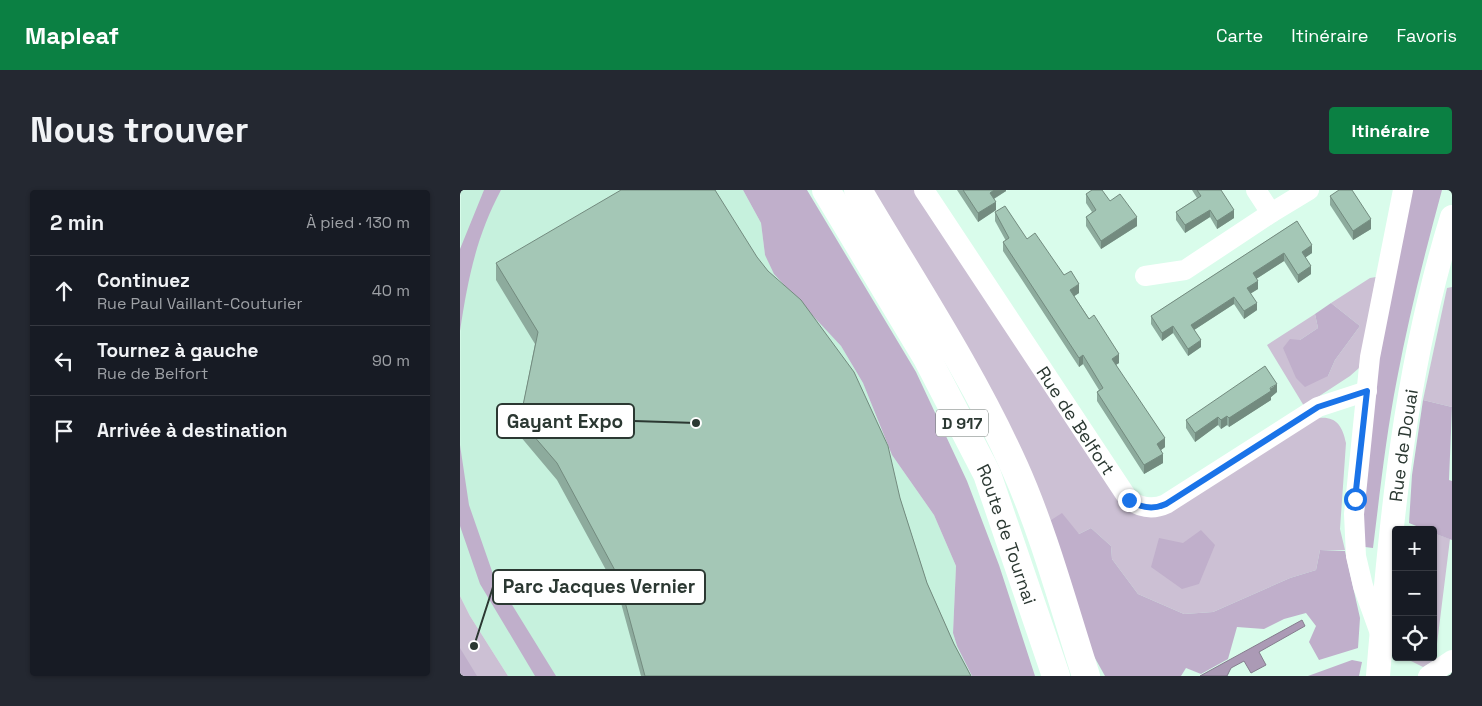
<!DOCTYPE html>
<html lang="fr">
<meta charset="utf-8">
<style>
body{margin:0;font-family:"Space Grotesk",sans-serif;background:#242831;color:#f1f3f6}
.controls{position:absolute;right:15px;bottom:15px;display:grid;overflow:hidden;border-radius:5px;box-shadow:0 1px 4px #0004}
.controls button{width:45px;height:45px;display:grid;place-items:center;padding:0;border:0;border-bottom:1px solid #363941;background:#171b24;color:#f1f3f6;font:25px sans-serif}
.stop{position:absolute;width:15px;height:15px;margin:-11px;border:4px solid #1a73e8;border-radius:50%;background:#fff}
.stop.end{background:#1a73e8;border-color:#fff;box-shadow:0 1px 5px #0008}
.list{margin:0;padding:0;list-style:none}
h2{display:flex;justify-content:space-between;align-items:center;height:65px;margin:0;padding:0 20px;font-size:21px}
h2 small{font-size:16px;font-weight:400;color:#9ea1a6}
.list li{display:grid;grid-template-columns:32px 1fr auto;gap:15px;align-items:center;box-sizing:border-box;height:70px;padding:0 20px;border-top:1px solid #363941}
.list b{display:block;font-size:19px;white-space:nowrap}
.list p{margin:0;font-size:16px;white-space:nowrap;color:#9ea1a6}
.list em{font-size:16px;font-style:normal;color:#9ea1a6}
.icon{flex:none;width:28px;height:28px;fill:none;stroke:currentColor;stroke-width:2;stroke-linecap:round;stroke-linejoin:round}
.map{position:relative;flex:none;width:992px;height:486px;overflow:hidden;border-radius:5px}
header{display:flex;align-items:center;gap:30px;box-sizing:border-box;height:70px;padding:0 25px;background:#0b8043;color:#fff}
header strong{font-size:24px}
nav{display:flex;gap:28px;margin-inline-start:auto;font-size:18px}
.intro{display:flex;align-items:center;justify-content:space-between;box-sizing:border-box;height:120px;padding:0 30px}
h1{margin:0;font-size:35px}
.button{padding:12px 22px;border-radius:5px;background:#0b8043;color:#fff;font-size:18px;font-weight:700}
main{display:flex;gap:30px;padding:0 30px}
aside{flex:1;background:#171b24;border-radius:5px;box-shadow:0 1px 4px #0004}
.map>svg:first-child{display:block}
</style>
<header>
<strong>Mapleaf</strong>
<nav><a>Carte</a><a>Itinéraire</a><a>Favoris</a></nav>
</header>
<div class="intro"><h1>Nous trouver</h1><a class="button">Itinéraire</a></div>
<main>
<aside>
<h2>2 min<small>À pied · 130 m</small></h2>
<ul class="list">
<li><svg class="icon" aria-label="ahead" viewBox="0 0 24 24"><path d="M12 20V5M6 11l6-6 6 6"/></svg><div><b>Continuez</b><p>Rue Paul Vaillant-Couturier</p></div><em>40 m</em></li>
<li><svg class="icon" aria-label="left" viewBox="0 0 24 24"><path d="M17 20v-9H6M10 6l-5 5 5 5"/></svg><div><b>Tournez à gauche</b><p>Rue de Belfort</p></div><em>90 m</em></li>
<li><svg class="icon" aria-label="arrive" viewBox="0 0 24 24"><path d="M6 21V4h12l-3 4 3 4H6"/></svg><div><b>Arrivée à destination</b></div></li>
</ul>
</aside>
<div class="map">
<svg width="992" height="486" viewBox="0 0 992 486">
<rect width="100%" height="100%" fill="#d9fceb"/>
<!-- built -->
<polygon fill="#c6f1dd" points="1,0 283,0 301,33 305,65 343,114 381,156 403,193 432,265 474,325 496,376 493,443 497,456 512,486 48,486 10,426 0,406"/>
<!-- green -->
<g fill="#ccc0d4">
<path d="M412,0h44l220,322 176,-93c22,-5 30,4 34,24l-6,86 5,21h-25l-4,20 -26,8 -77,34 -29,2 -46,-20 -26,-35 -1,-13 -20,-18 -12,6 -31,-12z"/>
<polygon points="916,87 899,178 890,186 844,216 807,155 855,124 858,138 840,150 868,186 875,170 900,136 871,113 910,88"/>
<polygon points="992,97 992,217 963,210 987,98"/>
<polygon points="973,343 990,349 975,470 963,477 943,467 973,467"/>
<polygon points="0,406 10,426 48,486 0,486"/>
</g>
<!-- forest -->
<g fill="#c0afcb">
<path d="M24,0h17c-25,47 -33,89 -41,141v-82z"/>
<polygon points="283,0 347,0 456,182 507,291 539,375 575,486 512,486 497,456 493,443 496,376 474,325 432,265 403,193 381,156 314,84 305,65 301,33"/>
<path d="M951,0h31c-17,63 -33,125 -45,189 -11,56 -17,113 -24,169l-8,-1 -4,-41 15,-130z"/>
<polygon points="871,113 900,136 875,170 868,186 845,197 836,188 823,158 830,149 840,150 858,138 855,124"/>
<polygon points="963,210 992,217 989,290 992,291 992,350 973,343 973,340 966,340 949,333 952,285"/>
<polygon points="0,255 9,315 33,384 96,486 75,486 20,394 0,336"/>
<polygon points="602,323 619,344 631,338 651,356 652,369 678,404 724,424 753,422 830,388 856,380 860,360 885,361 900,428 898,458 859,470 849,452 856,436 846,423 824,429 804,439 777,437 768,469 741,484 726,478 721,486 645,486 627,454 588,332"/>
<polygon points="741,340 755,355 739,394 722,399 691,377 699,348 723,353"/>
<polygon points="0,458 17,486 0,486"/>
<polygon points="892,470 902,472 899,486 848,486"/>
</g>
<!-- water -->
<polygon fill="#ab9ab5" stroke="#857d8e" points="842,430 845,436 799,462 806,475 791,483 784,471 771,478 767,486 740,486"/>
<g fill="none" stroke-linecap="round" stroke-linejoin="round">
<!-- minor -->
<g stroke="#fff" stroke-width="20">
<path id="s1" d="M464,0l205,310c12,8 24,10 37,4l152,-97 49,-16"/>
<polyline points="796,0 811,23 849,0"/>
<polyline points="685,86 725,80 811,23"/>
<polyline points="921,446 903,396 896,366 894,324 910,167 943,0"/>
<polyline points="968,486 992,470"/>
</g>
<!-- tertiary -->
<path stroke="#fff" stroke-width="24" id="s2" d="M918,486c13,-158 27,-307 74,-459"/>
<!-- primary -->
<g stroke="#fff" stroke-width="28">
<path id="s3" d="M366,0l101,168 60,116 69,202"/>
<path d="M398,0c54,92 113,180 157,278 29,65 49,140 71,208"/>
</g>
</g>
<!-- wall -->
<g fill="#8dab9d">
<polygon points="497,0 546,0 546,1 534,9 536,20 518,32"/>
<polygon points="732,0 761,0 774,28 757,39 750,27 725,43 716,30 716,22 737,8"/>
<polygon points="626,4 650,11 677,36 641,59 626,36 626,27 632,22 626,13"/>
<polygon points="870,6 911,39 893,50 870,15"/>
<polygon points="535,22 567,49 604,85 619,103 614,106 659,173 656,175 705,257 701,260 703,273 684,284 637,211 637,202 639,200 623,174 619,177 543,61 543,52 546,51 535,31"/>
<polygon points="837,31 852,63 845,67 851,84 838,93 824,71 796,89 798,99 790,103 797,120 784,129 774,114 734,140 741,157 728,166 713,143 702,151 691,134 691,126"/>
<polygon points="36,73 440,308 467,393 494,454 511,486 181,486 158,402 97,290 60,246 60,230 75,154 36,90"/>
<polygon points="817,202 811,207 811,210 769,237 767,235 761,239 758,235 735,252 726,238 726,230"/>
</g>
<!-- shaded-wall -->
<g fill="#738b7f">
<polygon points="534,0 546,0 546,1 530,11 530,3"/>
<polygon points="536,12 536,20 518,32 518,23"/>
<polygon points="750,20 750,27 725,43 725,35"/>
<polygon points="774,20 774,28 757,39 757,31"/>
<polygon points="677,27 677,36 641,59 641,51"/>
<polygon points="911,29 911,39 893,50 893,41"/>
<polygon points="852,55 852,63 842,70 842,62"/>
<polygon points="824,63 824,71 793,91 793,83"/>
<polygon points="851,76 851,84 838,93 838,85"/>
<polygon points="798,91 798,99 787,106 787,98"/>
<polygon points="619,94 619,103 610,109 610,100"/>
<polygon points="774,107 774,114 731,142 731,135"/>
<polygon points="797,113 797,120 784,129 784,121"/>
<polygon points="713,136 713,143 702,151 702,143"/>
<polygon points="741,150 741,157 728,166 728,159"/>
<polygon points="659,164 659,173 652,177 652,169"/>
<polygon points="623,165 623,174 619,177 619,168"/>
<polygon points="817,194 817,202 811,207 811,210 769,237 769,228"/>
<polygon points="767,226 767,235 761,239 761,230"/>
<polygon points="758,227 758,235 735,252 735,243"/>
<polygon points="705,248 705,257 697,263 697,254"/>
<polygon points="703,264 703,273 684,284 684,275"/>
</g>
<!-- building -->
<g fill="#a4c7b6" stroke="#738b7f">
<polygon points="161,0 255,0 297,67 308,81 341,110 394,182 428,256 440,308 467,393 494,454 511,486 185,486 158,386 97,273 60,230 78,142 36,73"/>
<polygon points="503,0 534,0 530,3 536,12 518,23"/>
<polygon points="632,0 642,0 650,11 660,4 677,27 641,51 626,27 636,20 626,4"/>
<polygon points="737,0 761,0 774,20 757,31 750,20 725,35 716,22 741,6"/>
<polygon points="879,0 892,0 911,29 893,41 870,6"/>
<polygon points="545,16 567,49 575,43 604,85 611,81 619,94 610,100 629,129 634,125 659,164 652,169 705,248 697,254 703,264 684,275 637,202 643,198 623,165 619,168 543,52 549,48 535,22"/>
<polygon points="837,31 852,55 842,62 851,76 838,85 824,63 793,83 798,91 787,98 797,113 784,121 774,107 731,135 741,150 728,159 713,136 702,143 691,126"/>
<polygon points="805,176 817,194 810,198 811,201 769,228 767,226 761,230 758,227 735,243 726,230"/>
</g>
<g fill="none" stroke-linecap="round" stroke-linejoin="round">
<!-- route -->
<path stroke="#1a73e8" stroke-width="6" d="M669,310c12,8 24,10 37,4l152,-97 49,-16 -12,108"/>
</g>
<g text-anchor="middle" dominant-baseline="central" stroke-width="4" stroke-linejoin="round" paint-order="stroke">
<!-- shield labels -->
<rect fill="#fff" stroke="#6b7470" stroke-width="1" x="476" y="219.5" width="52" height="27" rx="4"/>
<g font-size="16" font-weight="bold" fill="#2b3832">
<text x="502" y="233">D 917</text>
</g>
<!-- street labels -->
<g font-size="18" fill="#2b3832" stroke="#fff">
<text stroke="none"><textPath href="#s1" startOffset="276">Rue de Belfort</textPath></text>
<text stroke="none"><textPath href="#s2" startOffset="232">Rue de Douai</textPath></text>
<text stroke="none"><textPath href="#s3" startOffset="390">Route de Tournai</textPath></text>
</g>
</g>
<!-- callouts -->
<path fill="none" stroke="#2b3832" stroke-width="2" d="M236 233L174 231M14 456L33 397"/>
<g fill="#2b3832" stroke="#fff" stroke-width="2">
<circle cx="236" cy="233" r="5"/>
<circle cx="14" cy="456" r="5"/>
</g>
<g fill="#fff" stroke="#2b3832" stroke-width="2">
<rect x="37" y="214" width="137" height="34" rx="5"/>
<rect x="33" y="380" width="212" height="34" rx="5"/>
</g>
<g font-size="19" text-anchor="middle" font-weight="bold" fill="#2b3832">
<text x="105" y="238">Gayant Expo</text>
<text x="139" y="403">Parc Jacques Vernier</text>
</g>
</svg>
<div class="controls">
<button>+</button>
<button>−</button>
<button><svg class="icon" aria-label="locate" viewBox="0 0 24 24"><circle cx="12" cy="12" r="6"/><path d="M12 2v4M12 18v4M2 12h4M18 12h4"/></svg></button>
</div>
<div class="stop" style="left:895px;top:309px"></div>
<div class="stop end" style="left:669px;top:310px"></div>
</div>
</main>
